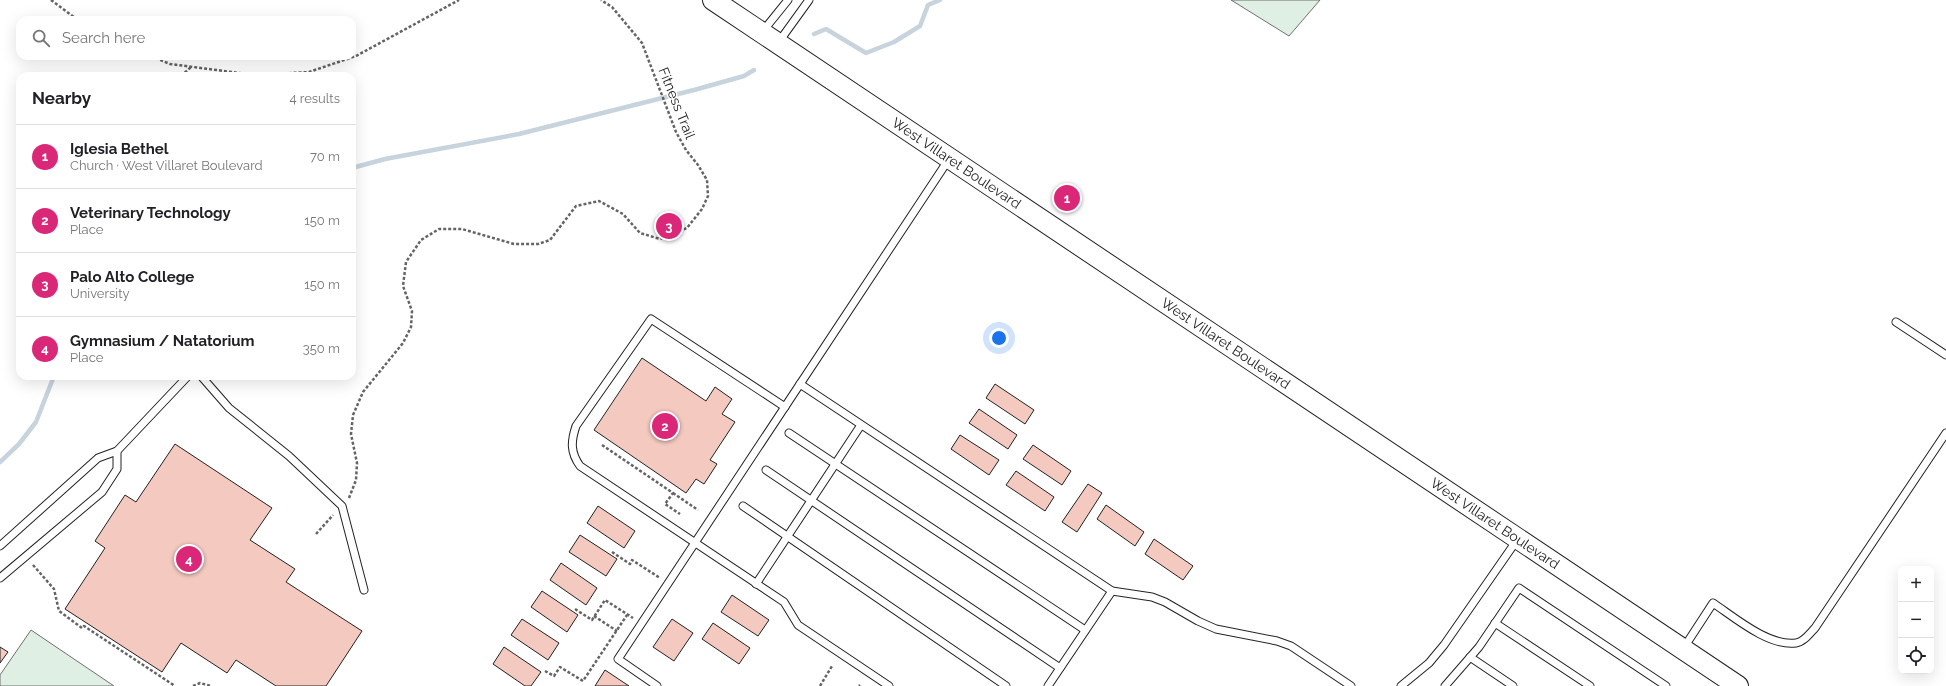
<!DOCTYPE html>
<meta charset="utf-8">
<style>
body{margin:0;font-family:Raleway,sans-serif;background:#f6f6f6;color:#202124}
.controls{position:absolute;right:12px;bottom:12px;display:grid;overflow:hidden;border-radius:8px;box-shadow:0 4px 16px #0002}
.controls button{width:36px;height:36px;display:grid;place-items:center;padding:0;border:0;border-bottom:1px solid #e0e0e0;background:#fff;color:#202124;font:20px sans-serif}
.you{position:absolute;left:999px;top:338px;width:14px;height:14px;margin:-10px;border:3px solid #fff;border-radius:50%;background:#1a73e8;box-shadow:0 0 0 6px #1a73e833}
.badge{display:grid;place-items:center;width:26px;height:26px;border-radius:50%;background:#db2777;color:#fff;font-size:13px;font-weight:700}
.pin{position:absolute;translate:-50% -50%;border:2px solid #fff;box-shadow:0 1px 4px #0006}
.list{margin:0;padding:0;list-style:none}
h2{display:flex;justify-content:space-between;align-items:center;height:52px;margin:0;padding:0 16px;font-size:17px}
h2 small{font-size:13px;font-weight:400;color:#757577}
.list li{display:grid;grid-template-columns:26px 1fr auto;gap:12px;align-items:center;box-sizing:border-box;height:64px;padding:0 16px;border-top:1px solid #e0e0e0}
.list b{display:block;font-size:15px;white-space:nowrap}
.list p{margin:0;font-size:13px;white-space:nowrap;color:#757577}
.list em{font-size:13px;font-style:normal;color:#757577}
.icon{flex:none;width:22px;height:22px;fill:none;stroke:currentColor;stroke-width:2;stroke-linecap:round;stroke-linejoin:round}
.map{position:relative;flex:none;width:1946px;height:686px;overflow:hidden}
.search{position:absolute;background:#fff;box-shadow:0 4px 16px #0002;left:16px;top:16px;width:340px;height:44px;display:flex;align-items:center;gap:10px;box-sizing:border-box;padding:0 14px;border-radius:12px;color:#757577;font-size:15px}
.panel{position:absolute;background:#fff;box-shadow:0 4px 16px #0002;left:16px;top:72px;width:340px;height:308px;border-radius:12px}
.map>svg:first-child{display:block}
</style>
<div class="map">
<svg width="1946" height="686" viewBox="0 0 1946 686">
<rect width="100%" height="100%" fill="#fff"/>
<!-- green -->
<g fill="#e0efe3" stroke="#6f6f6f">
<polygon points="1231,0 1320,0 1289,36"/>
<polygon points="31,630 114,686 0,686 0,675"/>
</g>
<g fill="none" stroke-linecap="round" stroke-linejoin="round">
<!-- stream -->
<g stroke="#c7d3dd" stroke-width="4.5">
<polyline points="814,34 826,29 866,53 894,42 920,26 928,5 940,0"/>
<polyline points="352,168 385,159 519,134 694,90 744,76 754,70"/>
<polyline points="0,462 19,444 36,422 54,376"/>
</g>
</g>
<!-- building -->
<g fill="#f3c9c0" stroke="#222">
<polygon points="642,358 706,401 715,387 732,399 722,414 735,422 710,460 717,464 704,484 696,479 686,493 594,430"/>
<polygon points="995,384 1034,410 1025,424 986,398"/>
<polygon points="979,409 1017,435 1008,449 969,423"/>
<polygon points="960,435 999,460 989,475 951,449"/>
<polygon points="175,444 272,508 250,540 295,569 286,582 362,631 326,686 276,686 236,660 227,673 181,643 162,672 65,609 105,548 95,541 125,495 136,502"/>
<polygon points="1033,445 1071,471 1062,485 1023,459"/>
<polygon points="1016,471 1054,497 1045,511 1006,485"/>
<polygon points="1088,484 1102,493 1077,532 1062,522"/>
<polygon points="1106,505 1144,532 1135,546 1097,519"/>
<polygon points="598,506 635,531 624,548 587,523"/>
<polygon points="580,535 617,559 606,576 569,552"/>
<polygon points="1154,539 1193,566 1183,580 1145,554"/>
<polygon points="561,563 597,588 586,605 550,580"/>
<polygon points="542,591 578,615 567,632 531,607"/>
<polygon points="732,595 769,620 758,636 721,612"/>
<polygon points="522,619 559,643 548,660 511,635"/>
<polygon points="672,619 693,633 674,661 653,647"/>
<polygon points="713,623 750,648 739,664 702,639"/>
<polygon points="0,647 8,652 0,663"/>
<polygon points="504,647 541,672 531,686 525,686 493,664"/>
<polygon points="605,670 629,686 595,686"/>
</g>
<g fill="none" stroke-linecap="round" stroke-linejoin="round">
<defs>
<g id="lane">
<polyline points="763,31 788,0"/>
<polyline points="778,43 809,0"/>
<polyline points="1896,322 1946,355"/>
<polyline points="201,376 229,408 289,456 342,506 364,590"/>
<polyline points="800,384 1112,591 1152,597 1165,602 1198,621 1216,629 1277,641 1291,646 1351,686"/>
<path d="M785,407l-134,-88 -75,107c-5,15 -6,26 4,40l204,136 14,23 91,61"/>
<polyline points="789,433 1085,630"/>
<polyline points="766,470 1060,668"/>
<polyline points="743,506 1006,686"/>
<polyline points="0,546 98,458 117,451 188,376"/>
<polyline points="0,578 102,492 117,469 117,451"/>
<polyline points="756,584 861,425"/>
<polyline points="1495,623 1590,686"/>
<path d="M1683,649l30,-46c21,14 56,44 83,40 8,-1 14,-10 19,-15l131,-195"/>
<polyline points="1470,657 1513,686"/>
<polyline points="657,686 618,659 949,159"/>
<polyline points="1048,686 1112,591"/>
<polyline points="1401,686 1429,663 1444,645 1517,540"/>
<polyline points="1445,686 1479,647 1519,588 1666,686"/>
</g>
<g id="secondary">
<path id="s1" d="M713,0l1025,686"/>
</g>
</defs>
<!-- lane casing -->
<use href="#lane" stroke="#222" stroke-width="9"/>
<!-- secondary casing -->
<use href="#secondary" stroke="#222" stroke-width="22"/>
<!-- path -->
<g stroke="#646464" stroke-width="2.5" stroke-dasharray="3 2" stroke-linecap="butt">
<polyline points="51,0 78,20"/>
<polyline points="151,56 170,64 255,75 309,72 356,56 459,0"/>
<polyline points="181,76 191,67"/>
<polyline points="602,445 673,493 665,504 680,514"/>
<polyline points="673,493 698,510"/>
<polyline points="349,498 356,480 357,463 351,434 353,415 363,392 403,343 411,327 412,311 403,286 406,262 421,240 439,229 462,229 514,244 538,244 550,240 576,206 599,201 623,214 640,233 660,239 687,228 702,209 708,196 707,180 698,165 686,150 676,132 642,43 612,7 601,0"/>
<polyline points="316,534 333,515"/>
<polyline points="612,552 630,564 632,560 660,578"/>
<polyline points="33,565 54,589 59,611 82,628 84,626 175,686"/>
<polyline points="575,609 592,620 605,600 633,618"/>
<polyline points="594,616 617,631"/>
<polyline points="545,671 554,676 560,667 583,681 627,615"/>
<polyline points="193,686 200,683 211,686"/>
<polyline points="820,686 832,666"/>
<polyline points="859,686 860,685"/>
</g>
<!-- lane -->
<use href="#lane" stroke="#fff" stroke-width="7"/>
<!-- secondary -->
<use href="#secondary" stroke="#fff" stroke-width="20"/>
</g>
<g text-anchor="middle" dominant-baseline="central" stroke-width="3" stroke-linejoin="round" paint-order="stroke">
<!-- street labels -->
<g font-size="14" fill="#222" stroke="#fff">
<text transform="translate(677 103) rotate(68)">Fitness Trail</text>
<text stroke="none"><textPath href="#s1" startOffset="293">West Villaret Boulevard</textPath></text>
<text stroke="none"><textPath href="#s1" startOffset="617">West Villaret Boulevard</textPath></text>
<text stroke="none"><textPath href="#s1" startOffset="941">West Villaret Boulevard</textPath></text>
</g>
</g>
</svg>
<div class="controls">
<button>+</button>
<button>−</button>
<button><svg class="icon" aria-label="locate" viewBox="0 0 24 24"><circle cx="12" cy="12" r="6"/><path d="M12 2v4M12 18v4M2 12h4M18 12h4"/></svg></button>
</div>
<div class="you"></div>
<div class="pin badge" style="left:1067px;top:198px">1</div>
<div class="pin badge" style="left:665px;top:426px">2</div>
<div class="pin badge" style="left:669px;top:226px">3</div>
<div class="pin badge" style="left:189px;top:559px">4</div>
<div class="search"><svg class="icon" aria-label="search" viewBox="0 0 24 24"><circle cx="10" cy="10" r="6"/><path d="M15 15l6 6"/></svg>Search here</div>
<section class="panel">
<h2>Nearby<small>4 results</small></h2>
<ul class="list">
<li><span class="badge">1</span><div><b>Iglesia Bethel</b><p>Church · West Villaret Boulevard</p></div><em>70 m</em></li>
<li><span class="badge">2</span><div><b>Veterinary Technology</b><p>Place</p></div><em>150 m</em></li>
<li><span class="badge">3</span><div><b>Palo Alto College</b><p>University</p></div><em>150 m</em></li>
<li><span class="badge">4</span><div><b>Gymnasium / Natatorium</b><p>Place</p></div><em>350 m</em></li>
</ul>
</section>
</div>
